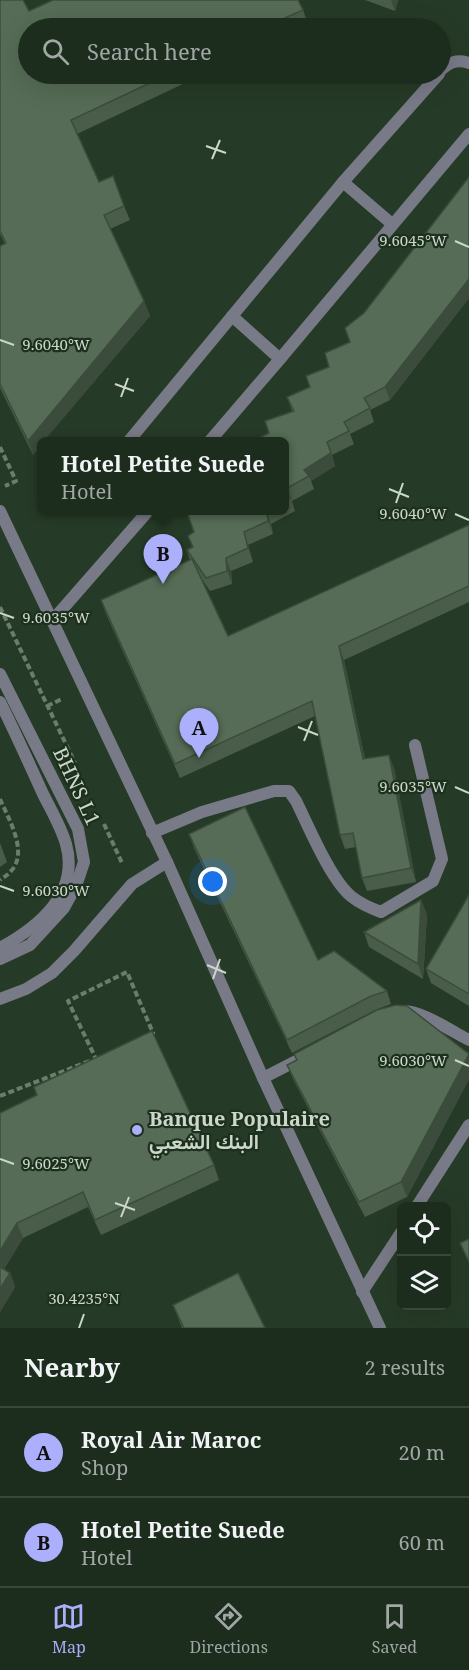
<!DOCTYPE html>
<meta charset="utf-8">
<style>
body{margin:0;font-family:"Noto Serif",Vazirmatn,serif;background:#253426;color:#f1f3f6}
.controls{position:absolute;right:18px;bottom:18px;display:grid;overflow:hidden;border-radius:9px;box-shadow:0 6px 24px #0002}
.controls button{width:54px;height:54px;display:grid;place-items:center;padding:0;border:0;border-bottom:2px solid #3a483b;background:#1c2c1d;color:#f1f3f6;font:30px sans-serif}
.you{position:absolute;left:213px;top:882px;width:21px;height:21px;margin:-15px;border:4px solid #fff;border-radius:50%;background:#1a73e8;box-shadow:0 0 0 9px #1a73e833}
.badge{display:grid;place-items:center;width:39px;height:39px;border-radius:50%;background:#acaffb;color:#111;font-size:20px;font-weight:700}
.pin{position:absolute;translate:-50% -50px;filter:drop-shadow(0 2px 3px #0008)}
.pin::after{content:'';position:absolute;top:32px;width:21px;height:18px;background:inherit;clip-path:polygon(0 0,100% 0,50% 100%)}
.popup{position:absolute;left:37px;top:437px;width:252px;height:78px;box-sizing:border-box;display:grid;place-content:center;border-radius:9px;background:#1c2c1d;filter:drop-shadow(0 2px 4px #0005);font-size:20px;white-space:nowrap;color:#a0a7a4}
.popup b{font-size:22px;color:#f1f3f6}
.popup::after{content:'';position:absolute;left:50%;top:100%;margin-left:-12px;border:12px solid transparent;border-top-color:#1c2c1d}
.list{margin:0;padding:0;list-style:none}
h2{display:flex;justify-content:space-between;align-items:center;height:78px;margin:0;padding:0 24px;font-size:26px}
h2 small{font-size:20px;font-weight:400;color:#a0a7a4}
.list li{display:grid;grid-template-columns:39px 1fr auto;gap:18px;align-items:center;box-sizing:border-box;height:90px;padding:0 24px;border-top:2px solid #3a483b}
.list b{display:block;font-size:22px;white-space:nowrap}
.list p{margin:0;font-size:20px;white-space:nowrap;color:#a0a7a4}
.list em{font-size:20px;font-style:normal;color:#a0a7a4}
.icon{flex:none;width:33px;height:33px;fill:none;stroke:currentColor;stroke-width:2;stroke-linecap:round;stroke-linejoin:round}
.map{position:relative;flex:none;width:469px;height:1328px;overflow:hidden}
.search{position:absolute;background:#1c2c1d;box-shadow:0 6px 24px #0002;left:18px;right:18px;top:18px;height:66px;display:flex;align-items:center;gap:15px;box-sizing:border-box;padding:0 21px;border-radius:33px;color:#a0a7a4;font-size:22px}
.sheet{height:258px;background:#1c2c1d}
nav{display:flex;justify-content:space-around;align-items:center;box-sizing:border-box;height:84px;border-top:2px solid #3a483b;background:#1c2c1d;font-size:16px;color:#a0a7a4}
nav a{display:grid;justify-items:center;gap:3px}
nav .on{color:#acaffb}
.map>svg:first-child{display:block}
</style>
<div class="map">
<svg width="469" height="1328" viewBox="0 0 469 1328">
<rect width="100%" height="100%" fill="#263b27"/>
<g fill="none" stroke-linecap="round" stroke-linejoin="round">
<!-- path -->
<g stroke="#6b7d6c" stroke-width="4" stroke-dasharray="6 3" stroke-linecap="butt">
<polyline points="0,447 16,481 5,486"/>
<polyline points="0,607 75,763"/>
<polyline points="47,706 62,699"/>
<path d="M0,799c8,19 29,53 11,72 -3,4 -7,6 -11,9"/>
<polyline points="104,824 122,863"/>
<polyline points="97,1061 68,1001 127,972 153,1033 150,1034"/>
<polyline points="0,1096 92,1060"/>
</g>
<!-- service -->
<g stroke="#797a87" stroke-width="12">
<path d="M440,71c10,-9 16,-12 29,-8"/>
<polyline points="128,442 343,182 439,74"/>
<polyline points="0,674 78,829 84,862 76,886 64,908 30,945 0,959"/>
<path d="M0,702c15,30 29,61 43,92 8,16 18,33 23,50 14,50 -28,83 -66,104"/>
<path d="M152,833l50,-21 72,-21h15l7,10c12,24 35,80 56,96 9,7 18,11 29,15l52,-31 9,-22 -27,-114"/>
</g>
<!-- minor -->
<g stroke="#797a87" stroke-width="12">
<polyline points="343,182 392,224"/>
<polyline points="232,316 280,359"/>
<polyline points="209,442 280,359 469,134"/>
<polyline points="52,621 149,510"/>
<path d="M402,1011c17,-2 51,21 67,29"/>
<polyline points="263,1078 300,1059"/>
<polyline points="417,1206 469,1125"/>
<polyline points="362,1292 402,1231"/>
</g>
<!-- tertiary -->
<g stroke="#797a87" stroke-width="12">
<polyline points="0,511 167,862 263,1078 380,1328"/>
<polyline points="0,999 26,989 52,973 74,951 132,884 167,862"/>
</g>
</g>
<!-- wall -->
<g fill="#4a5d4a">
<polygon points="0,0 29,11 303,10 308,24 299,28 28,28 28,74 204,74 77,134 99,182 124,206 130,220 110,229 144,301 150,316 42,441 42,445 33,455 0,388 0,246 5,244 0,234"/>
<polygon points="365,0 398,0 395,11"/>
<polygon points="469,177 469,298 390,400 370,410 374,422 350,434 354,444 332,455 335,466 311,481 314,489 292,501 295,511 271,524 273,534 248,545 253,562 231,571 232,584 210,591 199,575 228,636 469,525 469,602 344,660 365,759 394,768 416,882 367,891 362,878 356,847 345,849 340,835 315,716 180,778 106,614 101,600 190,560 187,550 192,547 188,536 194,532 190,510 285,510 285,441 269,433 292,411 287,397 310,387 350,342 364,313"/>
<polygon points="189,834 318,960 387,991 391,1004 375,1010 292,1053 194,848"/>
<polygon points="0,843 7,862 0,867"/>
<polygon points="469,895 469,1006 431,983 426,969"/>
<polygon points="421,900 427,915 423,979 369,947 364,932"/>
<polygon points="469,1053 469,1079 407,1197 365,1217 293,1079 287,1065 296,1060 294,1054"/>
<polygon points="34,1087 214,1165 219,1180 101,1235 88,1207 23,1238 4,1269 10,1273 15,1287 0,1312 0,1113 37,1095"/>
<polygon points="173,1305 265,1328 182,1328"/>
</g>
<!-- shaded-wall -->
<g fill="#3c4c3c">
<polygon points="391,0 398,0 395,11"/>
<polygon points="469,279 469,298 390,400 385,387"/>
<polygon points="144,301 150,316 44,441 42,441 42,445 33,455 28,441"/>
<polygon points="331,453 335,466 311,481 309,476 304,470"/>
<polygon points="267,511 271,524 273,534 268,521"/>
<polygon points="244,532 248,545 253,562 248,548"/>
<polygon points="226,558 231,571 232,584 227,571"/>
<polygon points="339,646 344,660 368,773 363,759"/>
<polygon points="389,755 394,768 416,882 411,868"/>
<polygon points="421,900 427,915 423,979 418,964"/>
<polygon points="469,1054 469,1079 407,1197 401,1182"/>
<polygon points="17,1223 23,1238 0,1275 0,1251"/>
<polygon points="10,1273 15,1287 0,1312 0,1289"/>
</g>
<!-- building -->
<g fill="#566c56" stroke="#3c4c3c" stroke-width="1.5">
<polygon points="0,0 23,0 29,11 53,0 298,0 303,10 263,28 28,28 28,74 169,74 71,120 99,182 113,176 124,206 104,215 144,301 28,441 0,384 0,246 6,243 0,231"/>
<polygon points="469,177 469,279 385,387 364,398 370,408 344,422 349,431 327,442 331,453 304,470 309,476 287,488 290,498 285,501 285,441 253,441 269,433 265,421 294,411 287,397 310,387 306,376 329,367 325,353 350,342 345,328 364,313"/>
<polygon points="190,510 267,510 267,511 268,521 244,532 248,548 226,558 227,571 206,578 187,550 193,547 188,536 194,532 187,512"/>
<polygon points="469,525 469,586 339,646 363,759 389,755 411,868 362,878 353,833 340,835 312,701 175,764 101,600 192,559 228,636"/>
<polygon points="245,807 318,960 334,951 387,991 371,996 287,1040 189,834"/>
<polygon points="469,895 469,994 426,969"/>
<polygon points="421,900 418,964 364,932"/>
<polygon points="396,1005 407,1006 469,1054 401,1182 359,1202 287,1065 297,1060 294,1054 377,1010"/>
<polygon points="152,1031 214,1165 95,1220 83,1192 17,1223 0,1251 0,1113 37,1095 34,1087"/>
<polygon points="469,1239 469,1262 460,1243"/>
<polygon points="0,1267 10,1273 0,1289"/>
<polygon points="238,1273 265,1328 184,1328 173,1305"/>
</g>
<!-- ticks -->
<path fill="none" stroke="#cbd7cb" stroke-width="2" d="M206,146l20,7M212,159l8,-19M455,241l14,6M0,340l14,5M115,384l19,7M121,397l7,-19M389,489l20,8M396,503l7,-20M455,514l14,6M0,613l14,5M298,727l20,8M304,741l8,-20M455,787l14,6M0,886l14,5M207,965l19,8M213,979l7,-20M455,1060l14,6M0,1159l14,5M115,1203l20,7M121,1217l8,-20M79,1328l5,-14"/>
<!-- markers -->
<circle fill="#acaffb" stroke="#1c301d" stroke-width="2" cx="137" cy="1130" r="6"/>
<g text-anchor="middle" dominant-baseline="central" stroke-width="4.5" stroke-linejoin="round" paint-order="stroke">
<!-- street labels -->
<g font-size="20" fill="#cbd7cb" stroke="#1c301d">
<text transform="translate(77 786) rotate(65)">BHNS L1</text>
</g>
<!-- poi labels -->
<g font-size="20" font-weight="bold" fill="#cbd7cb" stroke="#1c301d" text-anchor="start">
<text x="149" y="1118">Banque Populaire<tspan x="149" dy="23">البنك الشعبي</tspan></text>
</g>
</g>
<g font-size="15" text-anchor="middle" fill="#cbd7cb" stroke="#1c301d" stroke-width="4.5" stroke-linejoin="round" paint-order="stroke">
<text x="413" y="246">9.6045°W</text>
<text x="56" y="350">9.6040°W</text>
<text x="413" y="519">9.6040°W</text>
<text x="56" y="623">9.6035°W</text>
<text x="413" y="792">9.6035°W</text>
<text x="56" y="896">9.6030°W</text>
<text x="413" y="1066">9.6030°W</text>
<text x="56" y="1169">9.6025°W</text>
<text x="84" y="1304">30.4235°N</text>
</g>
</svg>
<div class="controls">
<button><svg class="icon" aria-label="locate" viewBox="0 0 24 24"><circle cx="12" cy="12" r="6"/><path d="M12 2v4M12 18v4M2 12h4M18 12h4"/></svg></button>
<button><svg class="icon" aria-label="layers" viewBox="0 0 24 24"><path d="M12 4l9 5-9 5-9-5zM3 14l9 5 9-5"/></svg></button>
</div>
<div class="you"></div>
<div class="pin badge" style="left:199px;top:758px">A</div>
<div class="pin badge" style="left:163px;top:584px">B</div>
<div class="popup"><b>Hotel Petite Suede</b>Hotel</div>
<div class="search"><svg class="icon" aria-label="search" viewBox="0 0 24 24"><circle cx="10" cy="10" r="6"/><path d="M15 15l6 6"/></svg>Search here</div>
</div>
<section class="sheet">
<h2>Nearby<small>2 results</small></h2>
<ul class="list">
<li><span class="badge">A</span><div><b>Royal Air Maroc</b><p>Shop</p></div><em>20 m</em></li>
<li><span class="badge">B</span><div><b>Hotel Petite Suede</b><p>Hotel</p></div><em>60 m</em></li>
</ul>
</section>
<nav>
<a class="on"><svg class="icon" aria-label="map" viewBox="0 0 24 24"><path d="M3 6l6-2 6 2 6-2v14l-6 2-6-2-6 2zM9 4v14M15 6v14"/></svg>Map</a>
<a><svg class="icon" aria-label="directions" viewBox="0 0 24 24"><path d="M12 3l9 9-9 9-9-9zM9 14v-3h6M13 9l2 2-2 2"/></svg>Directions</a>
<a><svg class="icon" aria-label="saved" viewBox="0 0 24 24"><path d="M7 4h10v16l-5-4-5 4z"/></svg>Saved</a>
</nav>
